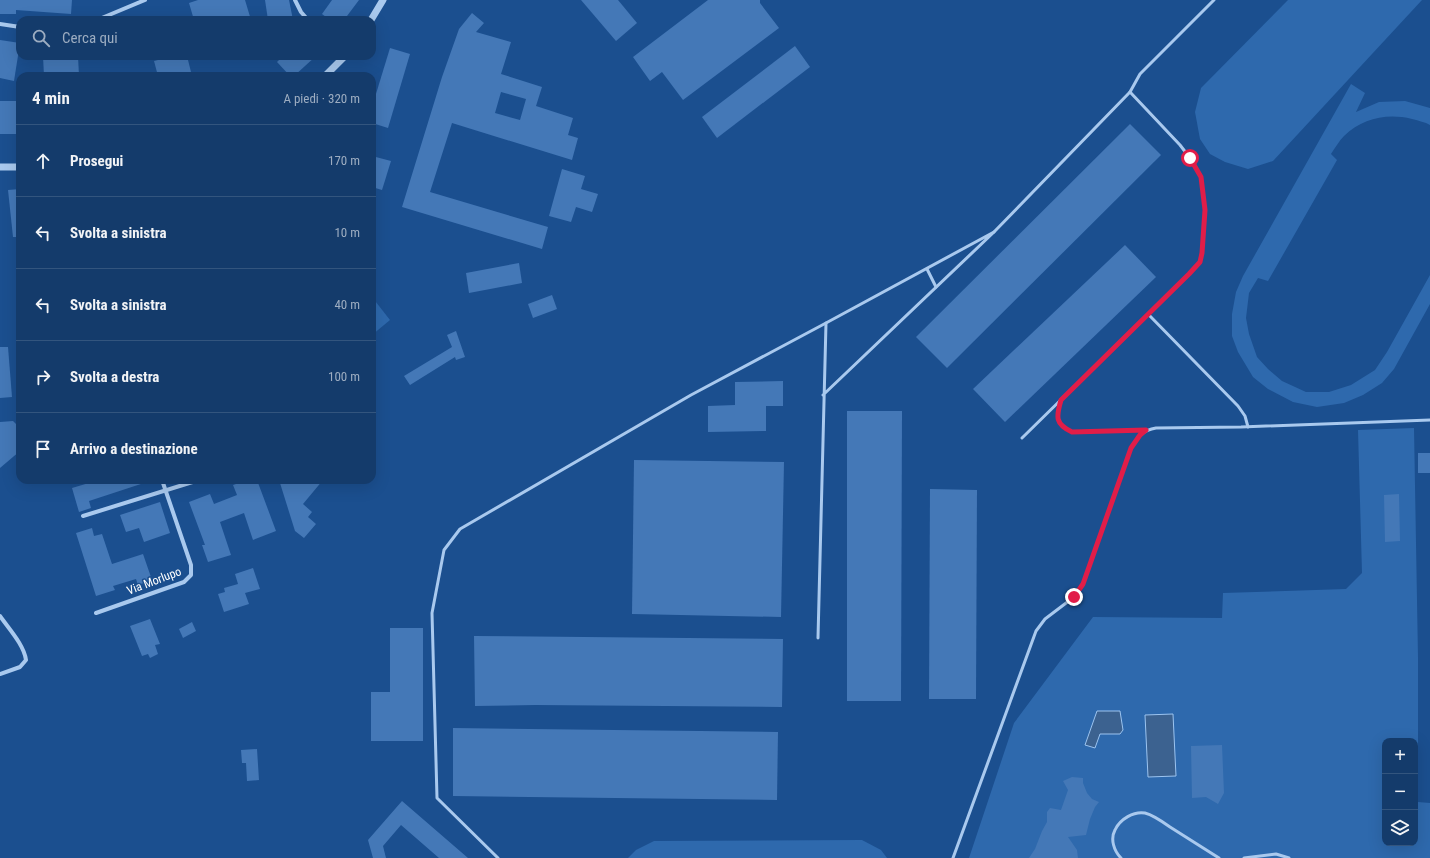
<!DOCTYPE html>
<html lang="it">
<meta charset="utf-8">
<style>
body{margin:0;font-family:"Roboto Condensed",sans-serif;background:#1d4271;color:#f1f3f6}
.controls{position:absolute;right:12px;bottom:12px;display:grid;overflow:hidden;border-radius:8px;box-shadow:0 4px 16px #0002}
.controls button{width:36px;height:36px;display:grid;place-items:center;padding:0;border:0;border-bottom:1px solid #33557e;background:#143b6b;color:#f1f3f6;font:20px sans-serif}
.stop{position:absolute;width:12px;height:12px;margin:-9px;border:3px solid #e11d48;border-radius:50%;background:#fff}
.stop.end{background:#e11d48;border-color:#fff;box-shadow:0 1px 4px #0008}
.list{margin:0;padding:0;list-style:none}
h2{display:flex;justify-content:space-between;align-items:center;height:52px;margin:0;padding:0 16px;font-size:17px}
h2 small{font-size:13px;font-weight:400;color:#9dadc1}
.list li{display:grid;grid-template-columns:26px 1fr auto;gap:12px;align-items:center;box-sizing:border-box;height:72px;padding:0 16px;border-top:1px solid #33557e}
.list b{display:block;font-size:15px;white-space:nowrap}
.list em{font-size:13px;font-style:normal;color:#9dadc1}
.icon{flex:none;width:22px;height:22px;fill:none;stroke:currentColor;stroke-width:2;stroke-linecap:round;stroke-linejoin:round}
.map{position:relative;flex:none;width:1430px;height:858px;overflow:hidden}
.search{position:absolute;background:#143b6b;box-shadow:0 4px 16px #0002;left:16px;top:16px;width:360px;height:44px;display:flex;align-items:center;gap:10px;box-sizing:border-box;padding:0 14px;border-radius:12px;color:#9dadc1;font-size:15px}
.panel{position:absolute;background:#143b6b;box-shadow:0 4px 16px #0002;left:16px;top:72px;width:360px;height:412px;border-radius:12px}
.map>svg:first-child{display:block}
</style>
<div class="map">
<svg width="1430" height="858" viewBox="0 0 1430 858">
<rect width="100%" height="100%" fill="#1b4f8f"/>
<!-- green -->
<g fill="#2e69ad" fill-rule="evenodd">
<polygon points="1288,0 1422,0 1273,161 1248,169 1225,162 1210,154 1200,139 1195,112 1201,88"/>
<path d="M1351,84l14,9 -9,19 23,-10 26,-1 25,7v17c-5,-3 -11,-4 -18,-6 -25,-6 -49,-1 -68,17 -5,5 -9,12 -13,18l6,6 -69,121 -10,-3 -9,15 -3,25 3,16 8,23 11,12 14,12 24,11h23l22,-7 24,-15 12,-18 43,-77v29l-36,65 -12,14 -19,12 -19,8 -27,4 -24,-5 -25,-13 -15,-12 -15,-25 -6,-16v-22l4,-22 7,-16z"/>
<polygon points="372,297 390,320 372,335"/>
<path d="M1414,428l4,229v145l12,1v55h-11v-3v3h-450l45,-135 79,-106 129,1 1,-25 123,-4 16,-16 -4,-143zM1385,741h30v102h-30z"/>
<polygon points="862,840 881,850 887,858 628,858 636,850 654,841"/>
</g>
<!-- water -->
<g fill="#3c6290" stroke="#9cc4f0">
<polygon points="1097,711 1120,711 1123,730 1120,734 1100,734 1095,748 1085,745"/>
<polygon points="1173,714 1176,776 1148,777 1145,715"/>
</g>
<!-- building -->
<g fill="#4478b7" fill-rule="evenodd">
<polygon points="0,0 72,0 71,14 16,10 16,14 0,14"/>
<polygon points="198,0 245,0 251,20 237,20 234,16 235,20 194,20 189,3"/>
<polygon points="265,0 289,0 293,20 268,20"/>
<polygon points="332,0 359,0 344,20 330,20 322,14"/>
<polygon points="581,0 618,0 637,23 616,41"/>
<polygon points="708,0 760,0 760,3 779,28 683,100 662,72 650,81 633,57"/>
<path d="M472,13l12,10 -8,9 35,10 -10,32 41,13 -6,19 37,12 -5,17 10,3 -6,22 -120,-37 -22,69 118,35 -6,22 -140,-42 40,-130 17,-48zM501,92l25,7 -6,21 -25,-7z"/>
<polygon points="0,40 20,43 14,81 0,78"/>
<polygon points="795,46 810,67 717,138 702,117"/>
<polygon points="390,48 410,54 388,128 372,123 372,107"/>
<polygon points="43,56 78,56 79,76 44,76"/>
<polygon points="174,56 187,56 192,76 158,76 154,61"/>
<polygon points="283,56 316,56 294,76 290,76 277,62"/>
<rect x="0" y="101" width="20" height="33"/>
<polygon points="1130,124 1161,155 947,368 916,337"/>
<polygon points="372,156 391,161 382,190 372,187"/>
<polygon points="562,169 585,176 581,189 598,194 592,212 576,207 571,222 549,216"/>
<polygon points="20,189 20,237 13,237 8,190"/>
<polygon points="1125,245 1156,277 1005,422 973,389"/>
<polygon points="519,263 522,283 469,293 466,273"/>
<polygon points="552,295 557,309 533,318 528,304"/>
<polygon points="456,331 465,357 456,360 455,357 410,385 404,376 452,347 447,335"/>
<polygon points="0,347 8,347 12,397 0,398"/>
<polygon points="783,381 783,406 766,406 766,431 708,432 708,406 735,405 735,382"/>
<polygon points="847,411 902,411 901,701 847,701"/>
<polygon points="13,421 20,428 20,451 0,468 0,422"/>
<rect x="1418" y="453" width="12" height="20"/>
<polygon points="634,460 784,462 781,617 632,614"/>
<polygon points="99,480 146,480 147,482 89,501 91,508 79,512 72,488"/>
<polygon points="248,480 257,480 276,531 253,540 244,513 220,522 231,555 208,562 202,545 205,545 189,502 210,494 214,504 237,495 233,485"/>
<polygon points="288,480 323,480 303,504 312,512 308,517 316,524 304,538 295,531 280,483"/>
<polygon points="930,489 977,490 976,699 929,699"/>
<polygon points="1399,494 1400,541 1385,542 1384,495"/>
<polygon points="160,502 170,533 144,542 139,528 126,532 120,515"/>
<polygon points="92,528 94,536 102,534 112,564 143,554 152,580 138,585 136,579 113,586 115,590 96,596 76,533"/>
<polygon points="253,568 260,589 245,593 249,604 224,612 218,594 225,592 224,588 238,584 235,574"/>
<polygon points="150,619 160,644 155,645 158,654 150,658 148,654 142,656 130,626"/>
<polygon points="192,622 196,631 183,638 179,629"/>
<polygon points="390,628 423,628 423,741 371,741 371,692 390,692"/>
<polygon points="474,636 783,639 782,707 535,705 475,706"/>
<polygon points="453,728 778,732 777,800 453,796"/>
<polygon points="1222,745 1224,793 1218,804 1206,797 1192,798 1191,746"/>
<polygon points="257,749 259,780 247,781 246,763 242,763 241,750"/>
<polygon points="1072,777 1083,778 1083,783 1087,793 1092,799 1099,802 1095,807 1090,819 1086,835 1068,837 1077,850 1078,858 1029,858 1035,849 1042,831 1047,822 1047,812 1050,808 1061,810 1068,790 1063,781"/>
<polygon points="402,801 468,858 439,858 401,825 383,846 386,858 373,858 368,840"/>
</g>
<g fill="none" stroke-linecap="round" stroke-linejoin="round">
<!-- service -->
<g stroke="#a9c9ee" stroke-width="3">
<polyline points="994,232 1130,92 1140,74 1214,0"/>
<polyline points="927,269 936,287"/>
<polyline points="1148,314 1238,406 1245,416 1248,427"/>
<path d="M1060,402c-4,17 -4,22 12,30l73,-2"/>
<polyline points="1022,438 1189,274 1200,262 1202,253 1205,210 1201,177 1190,158 1180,145 1130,92"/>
<polyline points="818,638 826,323 994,232 823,395"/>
<polyline points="498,858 437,798 432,613 444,550 460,529 691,395 826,323"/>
<path d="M953,858l83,-227 9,-12 29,-22 9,-13 48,-136c8,-12 10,-17 25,-20l85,-1 189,-7"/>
<path d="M1121,858c-7,-7 -11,-19 -6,-28 5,-11 19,-19 30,-17 8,2 18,9 25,14 16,10 33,21 49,31"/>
<polyline points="1244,858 1276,854 1289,858"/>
</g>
<!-- minor -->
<g stroke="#a9c9ee" stroke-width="4">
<polyline points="295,0 301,12 308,20"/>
<polyline points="97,20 145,0"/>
<polyline points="0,24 20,27"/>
<polyline points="83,516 199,480"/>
<polyline points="96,613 184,582 191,575 191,565 162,480"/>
<path d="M0,616c9,13 24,29 26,44l-6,7 -20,7"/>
</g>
<!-- tertiary -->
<g stroke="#a9c9ee" stroke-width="7">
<polyline points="371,20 383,0"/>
<polyline points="325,76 345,56"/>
<polyline points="0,167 20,167"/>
</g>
</g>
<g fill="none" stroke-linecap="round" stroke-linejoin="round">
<!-- route -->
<path stroke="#e11d48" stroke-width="5" d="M1074,597l9,-13 48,-136 9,-13 6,-5 -74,2c-17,-8 -16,-15 -11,-32l128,-126 11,-12 2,-9 3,-43 -4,-33 -11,-19"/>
</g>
<g text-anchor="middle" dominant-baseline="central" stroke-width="3" stroke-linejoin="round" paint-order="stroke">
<!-- street labels -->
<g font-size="12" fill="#fff" stroke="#1b4f8f">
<text transform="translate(154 581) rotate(-21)">Via Morlupo</text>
</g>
</g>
</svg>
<div class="controls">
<button>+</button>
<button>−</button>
<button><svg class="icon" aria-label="layers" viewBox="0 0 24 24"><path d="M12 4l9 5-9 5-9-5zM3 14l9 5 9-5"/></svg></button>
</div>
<div class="stop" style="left:1190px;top:158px"></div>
<div class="stop end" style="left:1074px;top:597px"></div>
<div class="search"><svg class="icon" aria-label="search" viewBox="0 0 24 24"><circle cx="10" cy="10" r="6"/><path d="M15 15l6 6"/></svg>Cerca qui</div>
<section class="panel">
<h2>4 min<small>A piedi · 320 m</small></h2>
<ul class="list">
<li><svg class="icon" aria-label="ahead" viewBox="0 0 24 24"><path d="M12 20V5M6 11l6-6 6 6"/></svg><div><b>Prosegui</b></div><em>170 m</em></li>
<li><svg class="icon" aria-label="left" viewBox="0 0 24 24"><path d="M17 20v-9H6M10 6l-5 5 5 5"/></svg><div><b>Svolta a sinistra</b></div><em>10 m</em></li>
<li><svg class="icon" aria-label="left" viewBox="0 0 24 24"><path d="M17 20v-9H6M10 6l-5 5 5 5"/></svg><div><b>Svolta a sinistra</b></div><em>40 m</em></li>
<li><svg class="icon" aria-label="right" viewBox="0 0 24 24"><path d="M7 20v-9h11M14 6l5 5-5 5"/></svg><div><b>Svolta a destra</b></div><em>100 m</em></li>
<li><svg class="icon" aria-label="arrive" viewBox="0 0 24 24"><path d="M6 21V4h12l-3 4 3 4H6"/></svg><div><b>Arrivo a destinazione</b></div></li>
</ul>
</section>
</div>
